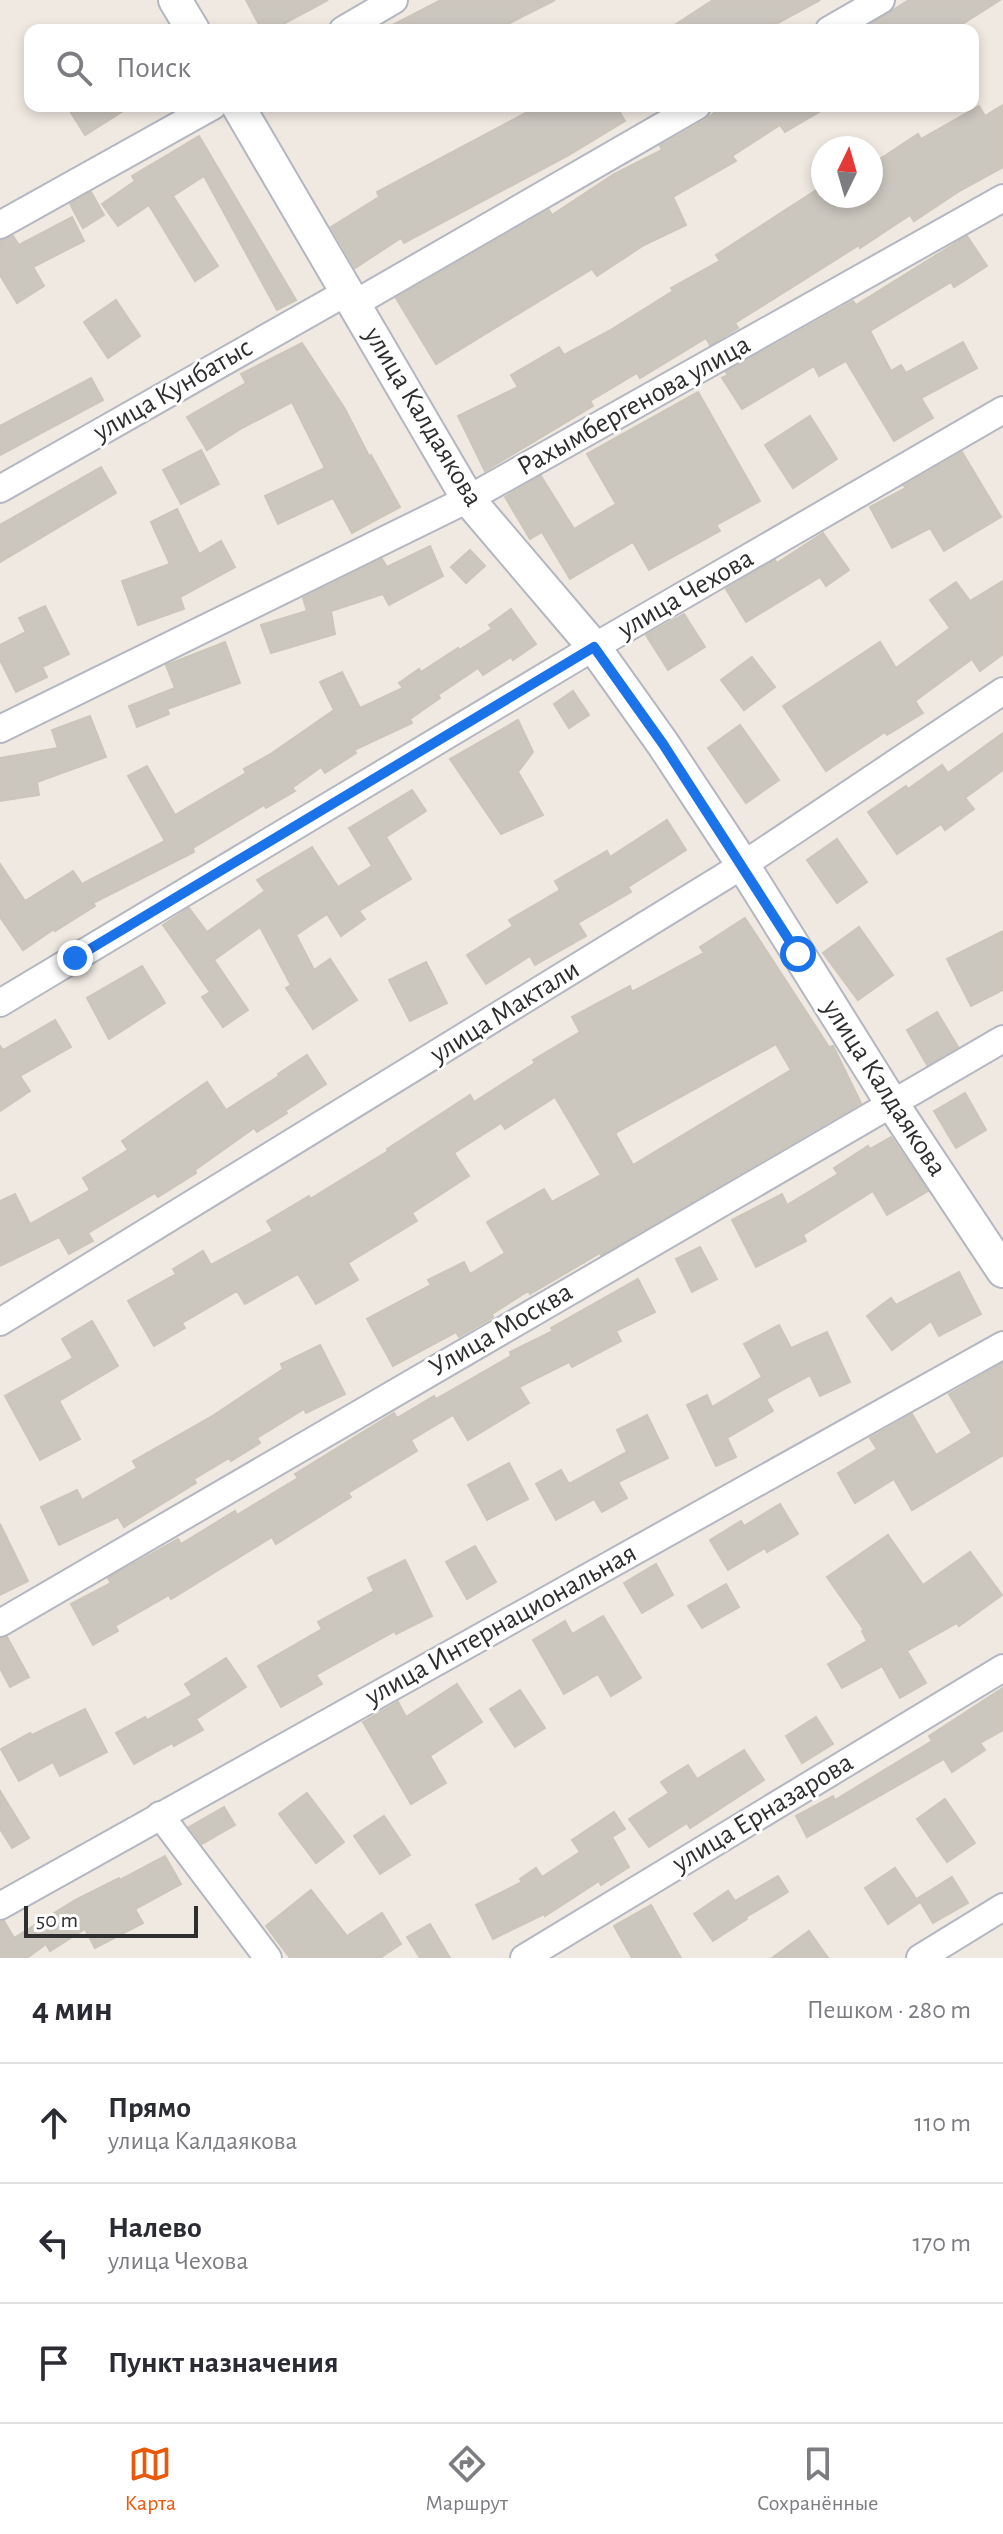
<!DOCTYPE html>
<html lang="ru">
<meta charset="utf-8">
<style>
body{margin:0;font-family:"Alegreya Sans",sans-serif;background:#f2f2f3;color:#2b2b33}
.compass{position:absolute;left:811px;top:136px;width:72px;height:72px;border-radius:50%;background:#fff;box-shadow:0 4px 12px #0003;rotate:5deg}
.scale{position:absolute;left:24px;bottom:20px;width:174px;box-sizing:border-box;padding-left:8px;border:4px solid #2e2e2e;border-top:0;font-size:22px;line-height:28px;white-space:nowrap;color:#2e2e2e;-webkit-text-stroke:6px #fff;paint-order:stroke}
.stop{position:absolute;width:24px;height:24px;margin:-18px;border:6px solid #1a73e8;border-radius:50%;background:#fff}
.stop.end{background:#1a73e8;border-color:#fff;box-shadow:0 2px 8px #0008}
.list{margin:0;padding:0;list-style:none}
h2{display:flex;justify-content:space-between;align-items:center;height:104px;margin:0;padding:0 32px;font-size:34px}
h2 small{font-size:26px;font-weight:400;color:#7c7c81}
.list li{display:grid;grid-template-columns:52px 1fr auto;gap:24px;align-items:center;box-sizing:border-box;height:120px;padding:0 32px;border-top:2px solid #e1e1e2}
.list b{display:block;font-size:30px;white-space:nowrap}
.list p{margin:0;font-size:26px;white-space:nowrap;color:#7c7c81}
.list em{font-size:26px;font-style:normal;color:#7c7c81}
.icon{flex:none;width:44px;height:44px;fill:none;stroke:currentColor;stroke-width:2;stroke-linecap:round;stroke-linejoin:round}
.map{position:relative;flex:none;width:1003px;height:1958px;overflow:hidden}
.search{position:absolute;background:#fff;box-shadow:0 4px 12px #0003;left:24px;right:24px;top:24px;height:88px;display:flex;align-items:center;gap:20px;box-sizing:border-box;padding:0 28px;border-radius:16px;color:#7c7c81;font-size:30px}
.sheet{height:464px;background:#fff}
nav{display:flex;justify-content:space-around;align-items:center;box-sizing:border-box;height:112px;border-top:2px solid #e1e1e2;background:#fff;font-size:22px;color:#7c7c81}
nav a{display:grid;justify-items:center;gap:4px}
nav .on{color:#ea580c}
.map>svg:first-child{display:block}
</style>
<div class="map">
<svg width="1003" height="1958" viewBox="0 0 1003 1958">
<rect width="100%" height="100%" fill="#efe9e1"/>
<!-- building -->
<g fill="#cbc7bf" stroke="#cbc5ba" stroke-width="2" fill-rule="evenodd">
<polygon points="246,0 328,0 272,30 262,30"/>
<polygon points="441,0 555,0 496,30 383,30"/>
<polygon points="713,0 820,0 765,30 667,30"/>
<polygon points="909,0 1000,0 953,30 861,30"/>
<polygon points="1003,105 1003,167 958,192 914,221 910,215 860,248 859,245 735,323 738,328 710,345 706,338 640,378 637,373 590,401 593,406 485,471 458,416 518,387 511,375 559,347 564,355 609,331 673,291 671,288 720,261 716,255 818,189 822,196 871,196 871,165 918,134 921,139 979,106 985,116"/>
<polygon points="67,106 131,106 85,135"/>
<polygon points="539,106 616,106 625,121 569,155 404,243 401,238 355,268 331,227 379,197 377,192"/>
<polygon points="723,106 829,106 785,132 780,125 732,156 736,161 673,197 686,225 644,245 597,276 592,269 436,364 396,298 549,210 552,215 614,174 662,150 660,146 705,120"/>
<polygon points="199,136 296,300 277,310 204,176 173,196 218,266 195,281 149,205 118,226 102,204 135,181 132,176"/>
<polygon points="91,192 104,215 83,228 70,204"/>
<polygon points="72,217 84,241 33,267 44,286 17,303 0,275 0,241 13,236 19,245"/>
<polygon points="967,236 987,266 954,287 951,282 870,331 891,371 901,365 906,373 963,342 977,368 921,398 933,418 894,441 846,361 819,376 814,366 742,409 722,378 728,375 726,372 853,301 856,305"/>
<polygon points="116,300 140,336 108,358 84,322"/>
<polygon points="302,343 345,409 369,456 371,455 400,507 352,533 333,498 278,524 265,496 325,468 292,402 242,428 207,450 187,417 246,383 241,374"/>
<polygon points="91,378 103,400 0,455 0,426"/>
<polygon points="698,392 760,501 716,525 720,531 649,570 633,542 570,579 542,532 530,539 505,497 541,476 574,529 616,504 587,454"/>
<polygon points="810,416 837,459 793,488 765,445"/>
<polygon points="201,450 219,484 181,504 163,470"/>
<polygon points="962,452 1001,517 944,551 930,528 892,548 870,507 906,488 904,486"/>
<polygon points="101,467 116,493 0,562 0,525"/>
<polygon points="177,509 199,554 221,541 235,567 180,597 184,609 138,625 122,581 170,564 151,522"/>
<polygon points="823,533 849,570 826,586 820,577 746,622 726,589 775,560 777,563"/>
<polygon points="430,546 443,576 389,605 383,594 331,611 335,634 271,653 261,625 307,611 303,598 382,559 387,567"/>
<polygon points="470,550 485,566 466,583 451,567"/>
<polygon points="1003,581 1003,654 980,671 972,659 915,701 923,713 887,735 885,732 826,771 783,706 880,642 896,668 950,628 930,600 956,582 970,601"/>
<polygon points="45,606 69,654 42,667 47,677 16,692 0,660 0,645 26,632 19,618"/>
<polygon points="511,609 536,644 513,660 511,657 483,675 478,668 438,695 440,698 410,719 412,723 354,750 356,753 325,773 321,767 292,788 295,791 266,808 264,805 193,848 194,852 93,903 95,906 55,931 54,929 23,950 0,917 0,864 25,901 73,871 82,884 165,841 128,776 147,766 175,815 246,773 244,769 272,753 334,710 320,682 342,672 360,708 403,688 399,683 419,669 421,672 458,648 459,650 492,629 489,625"/>
<polygon points="684,614 705,647 668,670 646,635"/>
<polygon points="225,642 240,683 167,709 169,714 137,727 129,706 175,688 166,665"/>
<polygon points="752,657 775,687 744,710 721,680"/>
<polygon points="573,691 589,715 569,728 554,704"/>
<polygon points="90,716 106,757 37,782 39,795 0,801 0,758 58,748 52,730"/>
<polygon points="518,720 533,752 518,772 543,815 501,834 450,759"/>
<polygon points="740,725 779,780 746,803 708,748"/>
<polygon points="1003,733 1003,770 965,798 974,809 945,830 941,824 897,854 868,812 906,786 908,789 942,765 948,773"/>
<polygon points="412,790 426,811 386,837 411,879 359,911 365,919 341,936 327,914 296,935 314,970 330,959 357,1000 313,1029 286,988 291,985 260,927 214,960 248,1010 223,1027 202,997 210,992 163,925 189,908 207,932 265,891 257,880 312,847 338,887 372,866 349,828"/>
<polygon points="667,820 686,850 628,887 631,892 578,923 586,936 535,965 530,956 486,984 467,955 513,926 509,920 560,890 555,881 607,851 610,857"/>
<polygon points="837,839 867,882 837,903 807,860"/>
<path d="M745,918l84,129 4,-1 28,57 -260,152 -1,-2 -70,41 -2,-3 -36,23 1,3 -34,20 -3,-5 -63,34 -26,-47 64,-34 -3,-5 36,-18 6,12 35,-21 -18,-31 57,-33 8,13 49,-27 -46,-78 -50,32 -4,-6 -47,30 15,23 -57,37 5,8 -69,42 10,17 -42,24 -18,-30 -53,30 -8,-13 -55,32 3,5 -31,18 -26,-45 48,-27 -3,-5 30,-18 8,14 62,-34 -6,-10 42,-25 1,3 78,-48 -1,-2 83,-54 4,7 61,-39 -2,-3 47,-28 -8,-15 58,-31 2,6 72,-39 -4,-6zM776,1044l15,26 -158,95 -18,-32z"/>
<polygon points="859,927 893,975 858,1000 823,953"/>
<polygon points="1003,931 1003,990 971,1006 947,959"/>
<polygon points="426,962 447,1003 410,1021 389,980"/>
<polygon points="142,966 165,1003 109,1039 87,998"/>
<polygon points="937,1012 958,1047 927,1065 907,1030"/>
<polygon points="55,1020 71,1047 20,1076 30,1091 0,1111 0,1046 3,1050"/>
<polygon points="307,1055 326,1084 285,1111 287,1113 257,1132 254,1128 195,1170 196,1173 158,1197 155,1193 88,1233 93,1241 69,1254 59,1237 0,1266 0,1201 15,1194 30,1224 90,1190 83,1178 128,1150 122,1141 207,1082 226,1110 279,1076 278,1074"/>
<polygon points="965,1093 986,1130 956,1148 934,1111"/>
<polygon points="891,1137 928,1191 887,1215 873,1191 803,1235 806,1241 756,1267 732,1220 782,1194 787,1205 838,1174 834,1168 868,1146 870,1149"/>
<polygon points="700,1247 717,1279 692,1292 676,1259"/>
<polygon points="959,1272 981,1314 939,1336 931,1321 892,1350 867,1316 891,1298 896,1305"/>
<polygon points="638,1279 655,1312 616,1331 621,1341 572,1367 569,1362 519,1387 529,1403 468,1440 453,1415 411,1440 417,1451 348,1493 351,1497 276,1544 272,1537 171,1599 169,1595 115,1626 118,1631 93,1645 71,1604 111,1583 108,1578 178,1539 181,1544 235,1511 237,1515 298,1478 295,1474 394,1413 397,1418 434,1396 436,1399 511,1356 510,1352 553,1331 551,1328"/>
<polygon points="92,1321 118,1366 59,1401 80,1439 40,1460 5,1396 73,1358 62,1339"/>
<polygon points="779,1325 791,1348 827,1332 850,1382 820,1396 810,1375 766,1399 773,1411 727,1438 736,1457 716,1466 687,1405 707,1395 712,1407 762,1377 744,1344"/>
<polygon points="320,1345 345,1394 306,1413 304,1409 257,1438 260,1443 231,1461 229,1458 194,1479 196,1483 124,1527 118,1517 59,1545 41,1507 77,1490 82,1500 137,1468 133,1461 214,1415 283,1369 281,1364"/>
<polygon points="1003,1363 1003,1455 912,1510 894,1479 855,1503 838,1473 877,1449 870,1438 912,1414 936,1455 972,1433 949,1394"/>
<polygon points="647,1415 668,1458 618,1482 627,1498 602,1512 594,1499 556,1520 536,1484 561,1470 569,1484 627,1452 617,1430"/>
<polygon points="509,1463 528,1499 487,1520 468,1485"/>
<polygon points="780,1504 798,1534 767,1552 765,1548 728,1570 710,1540 741,1521 744,1526"/>
<polygon points="0,1524 28,1581 0,1595"/>
<polygon points="888,1535 923,1585 970,1552 1002,1595 959,1626 957,1623 907,1651 926,1683 900,1698 882,1666 842,1688 828,1664 867,1641 862,1631 864,1630 827,1577"/>
<polygon points="475,1546 496,1582 467,1599 446,1562"/>
<polygon points="405,1560 432,1616 396,1634 395,1631 316,1675 322,1684 281,1707 258,1666 322,1629 318,1622 374,1591 368,1578"/>
<polygon points="656,1564 673,1595 642,1613 624,1583"/>
<polygon points="726,1584 739,1607 702,1628 688,1606"/>
<polygon points="603,1616 641,1678 611,1696 598,1674 564,1694 533,1640 565,1621 572,1634"/>
<polygon points="7,1637 29,1677 10,1687 0,1668 0,1639"/>
<polygon points="226,1658 246,1687 196,1719 203,1730 174,1746 172,1743 134,1764 116,1733 145,1717 147,1720 192,1695 185,1684"/>
<polygon points="457,1684 482,1722 430,1756 446,1783 411,1804 363,1722 398,1702 406,1717"/>
<polygon points="1003,1688 1003,1730 980,1743 985,1750 952,1772 944,1759 807,1837 796,1816 833,1796 835,1800 932,1741 929,1736"/>
<polygon points="520,1690 545,1728 515,1747 490,1709"/>
<polygon points="85,1709 107,1752 60,1776 53,1762 19,1781 1,1749 30,1733 32,1735"/>
<polygon points="816,1717 833,1744 802,1763 786,1736"/>
<polygon points="744,1750 764,1780 690,1828 687,1823 649,1847 629,1819 669,1793 661,1782 688,1765 697,1779"/>
<polygon points="0,1791 29,1838 12,1848 0,1829"/>
<polygon points="307,1793 344,1842 316,1863 279,1814"/>
<polygon points="945,1799 975,1843 947,1862 917,1819"/>
<polygon points="224,1807 235,1825 202,1844 189,1827"/>
<polygon points="614,1812 625,1829 612,1837 629,1867 601,1885 599,1881 545,1916 544,1914 493,1939 476,1905 522,1882 520,1879 536,1868 542,1877 580,1852 572,1840"/>
<polygon points="384,1816 410,1855 380,1874 354,1836"/>
<polygon points="165,1856 181,1884 135,1909 143,1923 95,1948 85,1929 50,1951 46,1944 27,1958 0,1958 0,1922 4,1921 14,1938 75,1900 119,1878 120,1880"/>
<polygon points="895,1868 919,1903 888,1924 865,1888"/>
<polygon points="778,1876 788,1892 746,1917 747,1919 713,1941 694,1914 728,1891 735,1901"/>
<polygon points="952,1877 968,1903 933,1923 918,1898"/>
<polygon points="311,1890 347,1936 382,1913 401,1944 380,1958 290,1958 266,1926"/>
<polygon points="651,1905 669,1937 681,1958 632,1958 614,1926"/>
<polygon points="430,1924 450,1958 420,1958 407,1937"/>
<polygon points="809,1931 828,1958 772,1958"/>
</g>
<g fill="none" stroke-linecap="round" stroke-linejoin="round">
<defs>
<g id="minor">
<polyline points="343,30 394,0"/>
<polyline points="829,30 881,0"/>
<polyline points="0,225 213,106"/>
<polyline points="354,304 697,106"/>
<polyline points="0,489 347,292"/>
<polyline points="0,729 468,499 1003,198"/>
<polyline points="0,1003 594,647 1003,410"/>
<polyline points="0,1322 743,865 1003,691"/>
<polyline points="0,1623 1003,1039"/>
<polyline points="160,1815 268,1958"/>
<polyline points="0,1906 1003,1345"/>
<polyline points="524,1958 1003,1668"/>
<polyline points="920,1958 1003,1907"/>
</g>
<g id="tertiary">
<polyline points="175,0 193,30"/>
<polyline points="238,106 468,499 594,647 663,744 743,865 891,1102 1003,1271"/>
</g>
</defs>
<!-- minor casing -->
<use href="#minor" stroke="#b4b7c1" stroke-width="30"/>
<!-- tertiary casing -->
<use href="#tertiary" stroke="#b4b7c1" stroke-width="36"/>
<!-- minor -->
<use href="#minor" stroke="#fff" stroke-width="26"/>
<!-- tertiary -->
<use href="#tertiary" stroke="#fff" stroke-width="32"/>
</g>
<g fill="none" stroke-linecap="round" stroke-linejoin="round">
<!-- route -->
<polyline stroke="#1a73e8" stroke-width="10" points="75,958 594,647 663,744 798,954"/>
</g>
<g text-anchor="middle" dominant-baseline="central" stroke-width="6" stroke-linejoin="round" paint-order="stroke">
<!-- street labels -->
<g font-size="28" fill="#2e2e2e" stroke="#fff">
<text transform="translate(173 390) rotate(-30)">улица Кунбатыс</text>
<text transform="translate(634 406) rotate(-29)">Рахымбергенова улица</text>
<text transform="translate(423 417) rotate(59)">улица Калдаякова</text>
<text transform="translate(686 594) rotate(-30)">улица Чехова</text>
<text transform="translate(505 1012) rotate(-32)">улица Мактали</text>
<text transform="translate(884 1088) rotate(57)">улица Калдаякова</text>
<text transform="translate(501 1330) rotate(-30)">Улица Москва</text>
<text transform="translate(501 1625) rotate(-29)">улица Интернациональная</text>
<text transform="translate(763 1813) rotate(-31)">улица Ерназарова</text>
</g>
</g>
</svg>
<svg class="compass" viewBox="-18 -18 36 36"><path d="M0-13l5 13h-10z" fill="#e53935"/><path d="M0 13l5-13h-10z" fill="#7c7c81"/></svg>
<div class="scale">50 m</div>
<div class="stop" style="left:798px;top:954px"></div>
<div class="stop end" style="left:75px;top:958px"></div>
<div class="search"><svg class="icon" aria-label="search" viewBox="0 0 24 24"><circle cx="10" cy="10" r="6"/><path d="M15 15l6 6"/></svg>Поиск</div>
</div>
<section class="sheet">
<h2>4 мин<small>Пешком · 280 m</small></h2>
<ul class="list">
<li><svg class="icon" aria-label="ahead" viewBox="0 0 24 24"><path d="M12 20V5M6 11l6-6 6 6"/></svg><div><b>Прямо</b><p>улица Калдаякова</p></div><em>110 m</em></li>
<li><svg class="icon" aria-label="left" viewBox="0 0 24 24"><path d="M17 20v-9H6M10 6l-5 5 5 5"/></svg><div><b>Налево</b><p>улица Чехова</p></div><em>170 m</em></li>
<li><svg class="icon" aria-label="arrive" viewBox="0 0 24 24"><path d="M6 21V4h12l-3 4 3 4H6"/></svg><div><b>Пункт назначения</b></div></li>
</ul>
</section>
<nav>
<a class="on"><svg class="icon" aria-label="map" viewBox="0 0 24 24"><path d="M3 6l6-2 6 2 6-2v14l-6 2-6-2-6 2zM9 4v14M15 6v14"/></svg>Карта</a>
<a><svg class="icon" aria-label="directions" viewBox="0 0 24 24"><path d="M12 3l9 9-9 9-9-9zM9 14v-3h6M13 9l2 2-2 2"/></svg>Маршрут</a>
<a><svg class="icon" aria-label="saved" viewBox="0 0 24 24"><path d="M7 4h10v16l-5-4-5 4z"/></svg>Сохранённые</a>
</nav>
